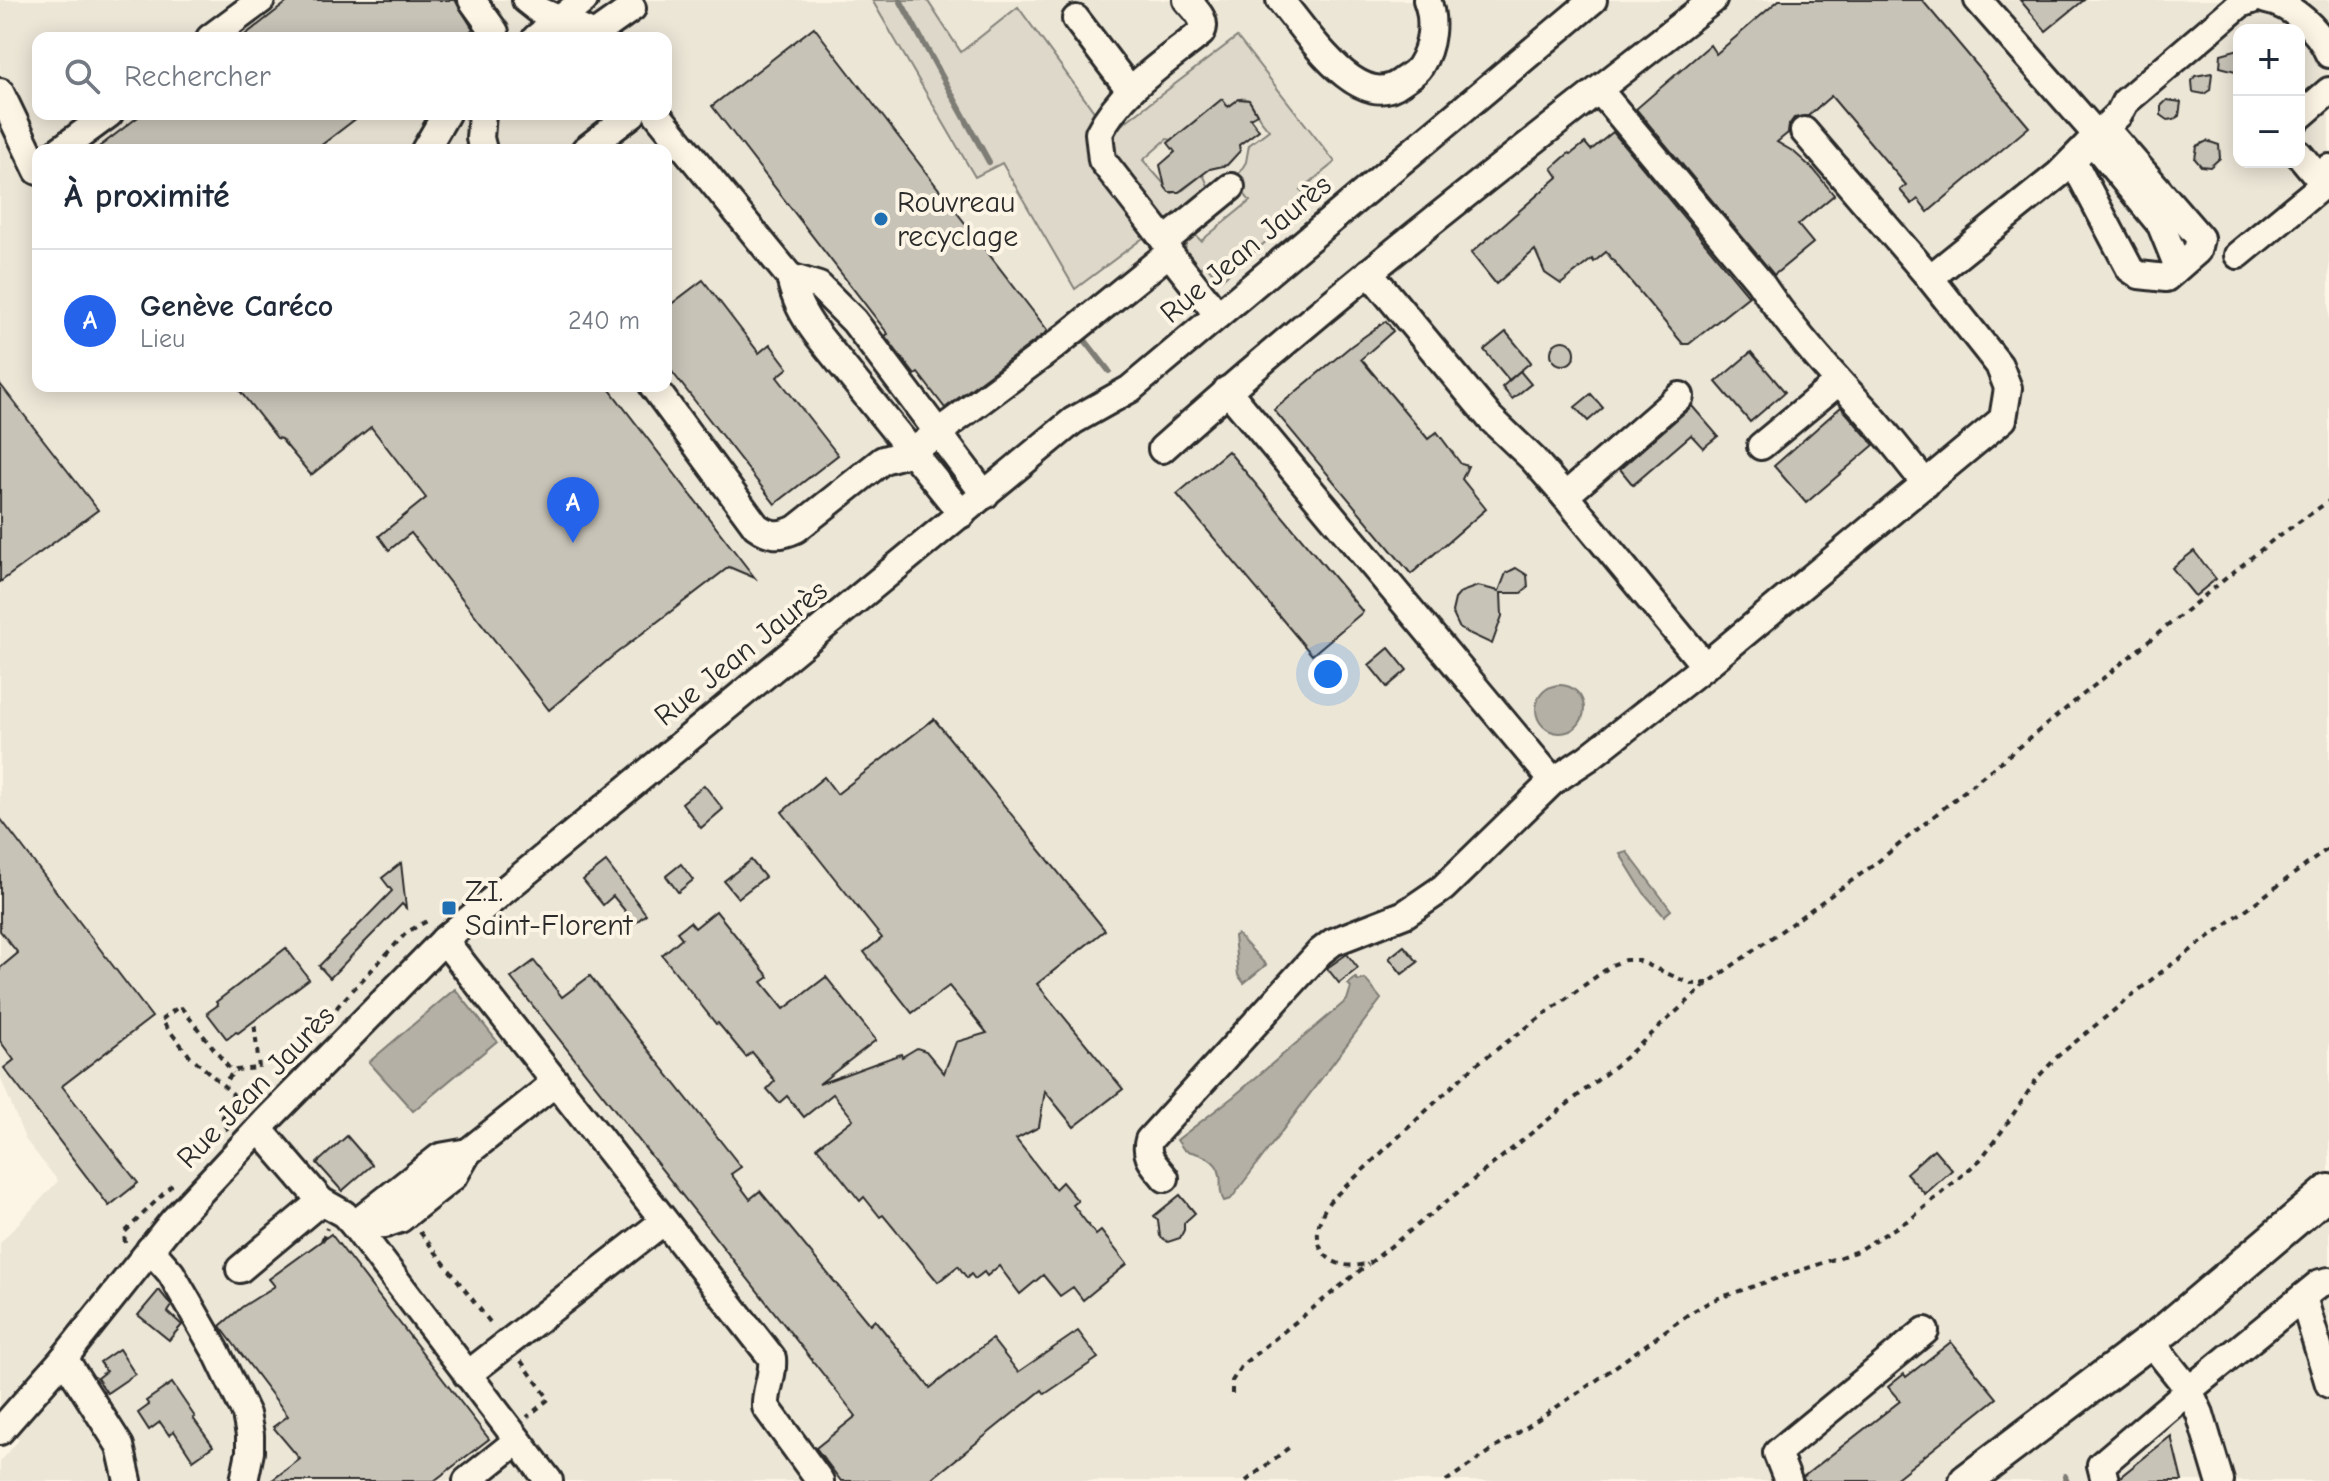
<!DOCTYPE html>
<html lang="fr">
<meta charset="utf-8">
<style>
body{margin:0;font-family:"Comic Neue",sans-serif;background:#f2f2f3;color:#1f2937}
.controls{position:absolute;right:24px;top:24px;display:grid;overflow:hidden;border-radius:16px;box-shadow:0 4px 20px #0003}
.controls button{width:72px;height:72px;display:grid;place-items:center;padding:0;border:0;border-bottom:2px solid #e0e1e3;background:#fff;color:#1f2937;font:40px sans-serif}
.you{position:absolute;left:1328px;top:674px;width:28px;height:28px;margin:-20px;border:6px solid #fff;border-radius:50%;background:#1a73e8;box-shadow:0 0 0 12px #1a73e833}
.badge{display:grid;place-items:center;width:52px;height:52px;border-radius:50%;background:#2563eb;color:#fff;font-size:26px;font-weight:700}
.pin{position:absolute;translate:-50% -66px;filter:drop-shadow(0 2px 4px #0008)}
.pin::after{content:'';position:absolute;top:42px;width:28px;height:24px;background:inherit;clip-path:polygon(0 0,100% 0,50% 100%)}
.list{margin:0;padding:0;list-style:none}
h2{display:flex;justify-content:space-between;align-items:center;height:104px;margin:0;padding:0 32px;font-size:34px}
h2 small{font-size:26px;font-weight:400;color:#747a83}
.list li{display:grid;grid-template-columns:52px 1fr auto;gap:24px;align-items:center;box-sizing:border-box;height:144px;padding:0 32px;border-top:2px solid #e0e1e3}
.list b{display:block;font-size:30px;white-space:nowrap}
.list p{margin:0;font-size:26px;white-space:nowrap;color:#747a83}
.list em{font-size:26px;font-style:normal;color:#747a83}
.icon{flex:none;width:44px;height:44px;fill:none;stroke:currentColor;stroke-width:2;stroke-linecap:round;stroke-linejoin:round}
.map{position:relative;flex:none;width:2329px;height:1481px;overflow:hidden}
.search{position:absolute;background:#fff;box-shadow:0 4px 20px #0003;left:32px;top:32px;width:640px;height:88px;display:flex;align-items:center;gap:20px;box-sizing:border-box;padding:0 28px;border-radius:16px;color:#747a83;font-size:30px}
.panel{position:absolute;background:#fff;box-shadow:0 4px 20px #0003;left:32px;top:144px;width:640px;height:248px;border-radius:16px}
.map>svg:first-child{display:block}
</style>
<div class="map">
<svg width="2329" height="1481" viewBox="0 0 2329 1481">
<rect width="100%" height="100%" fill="#fcf5e5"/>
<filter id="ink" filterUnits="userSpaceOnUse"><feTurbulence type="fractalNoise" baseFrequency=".0125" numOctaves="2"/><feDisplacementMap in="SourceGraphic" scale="16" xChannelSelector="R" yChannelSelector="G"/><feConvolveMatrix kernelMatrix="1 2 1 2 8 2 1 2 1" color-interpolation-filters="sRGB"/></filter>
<g filter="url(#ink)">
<!-- built -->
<path fill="#ece6d7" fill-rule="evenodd" d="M0,0h2329v1481h-2329v-19l19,-22 -19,-16v-181l58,-62 -33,-42 -25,-63zM2239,30h60v132h-60zM38,38h628v76h-628zM38,150h628v236h-628z"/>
<!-- green -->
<g fill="#ded8ca" stroke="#84827a" stroke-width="2">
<polygon points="872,0 927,0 961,52 1018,7 1095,113 1086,134 1090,160 1147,235 1075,289 1002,163 975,177"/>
<path d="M1237,37l98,125 -34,28c3,4 6,7 4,12 -6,15 -70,65 -85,79l-15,-17 -7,5 -12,-14 -1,-17 6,-8 10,11 49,-40 -9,-11 -4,-13 9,-15 3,-17 20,-15c-4,-5 -9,-10 -12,-16 -9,-18 -12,-21 -29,-7l-6,-7 -50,40 -5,-1 -24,21 29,33 11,-3 20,-16 7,16 -41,32 -6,-3 -51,-66v-21z"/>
</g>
<!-- water -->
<g fill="#b4b0a5" stroke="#7d7b74" stroke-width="2">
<circle cx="1560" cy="709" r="24"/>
<polygon points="1627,852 1671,910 1664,916 1644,893 1620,854"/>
<polygon points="1237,934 1266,965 1244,983 1238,975 1234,936"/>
<path d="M1356,978l2,3 7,-2 16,20 -150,200 -7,2c-6,-10 -2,-16 -4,-26 -3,-18 -22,-21 -36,-25l-7,-10 56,-43 114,-97 4,-13 -3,-3z"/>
<polygon points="455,989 497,1041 413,1111 369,1062"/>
</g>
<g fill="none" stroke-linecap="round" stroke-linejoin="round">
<!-- stream -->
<g stroke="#7d7b74" stroke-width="6">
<polyline points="900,0 989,162"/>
<polyline points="1084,339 1109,371"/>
<polyline points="2065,1476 2067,1481"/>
</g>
</g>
<!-- building -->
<g fill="#c8c3b7" stroke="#2b2b2b" stroke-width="2">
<polygon points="290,0 455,0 473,29 462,38 241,38"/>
<polygon points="1779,0 1922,0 2029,127 1928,212 1918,199 1912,204 1900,190 1906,185 1831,96 1808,116 1794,118 1789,125 1788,133 1777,142 1794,152 1814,170 1834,195 1798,225 1813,243 1774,275 1636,109 1710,45 1716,54"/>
<polygon points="2020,0 2084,0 2046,31"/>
<polygon points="814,27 1048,331 945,408 918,373 915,375 885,336 888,334 712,106"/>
<polygon points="2239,49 2239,72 2220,67 2221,54"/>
<polygon points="2212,73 2210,90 2204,94 2193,92 2192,81 2195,76"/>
<polygon points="1222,99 1228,107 1239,99 1249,100 1257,114 1250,118 1259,130 1239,145 1240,151 1227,165 1210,169 1179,192 1169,192 1165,187 1160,165 1175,152 1168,143"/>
<polygon points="2167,100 2181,102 2179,116 2174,119 2168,120 2161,115 2161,106"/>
<polygon points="142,114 362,114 315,150 95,150"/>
<polygon points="1613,132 1749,296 1689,344 1683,344 1606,252 1594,262 1592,259 1561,284 1545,273 1535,250 1496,284 1471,253 1558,177 1552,168 1569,153 1571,154 1585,143 1591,150"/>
<polygon points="2207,141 2219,145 2220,158 2210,167 2201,166 2195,159 2197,146"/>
<polygon points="703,280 759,353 770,344 788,368 777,377 838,455 775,504 666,364 666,308"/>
<polygon points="1386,321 1393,331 1361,359 1428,439 1437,432 1461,464 1468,466 1462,479 1486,509 1411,574 1274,410 1351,346"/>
<polygon points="1506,332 1531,362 1509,380 1484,350"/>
<circle cx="1563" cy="353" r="12"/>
<polygon points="1751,352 1785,392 1750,422 1716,382"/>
<polygon points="1520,371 1531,384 1512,399 1502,387"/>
<polygon points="0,384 98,510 0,582"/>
<polygon points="236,386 607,386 755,578 729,567 614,655 549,710 411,533 389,550 379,536 426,498 371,427 311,475 281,439 277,438"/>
<polygon points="1591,394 1603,408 1588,421 1575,407"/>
<polygon points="1692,406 1718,436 1703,448 1691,435 1633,485 1620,469"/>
<polygon points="1841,407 1874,445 1806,503 1774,466"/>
<polygon points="1228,451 1363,612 1312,655 1177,494"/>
<polygon points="2194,551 2216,579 2195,596 2172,568"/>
<polygon points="1516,568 1527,575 1528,587 1521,593 1501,593 1502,616 1492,644 1460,629 1452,612 1455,599 1461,592 1478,586 1499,591 1506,573"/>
<polygon points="1389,648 1407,670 1387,687 1369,665"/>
<polygon points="934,719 1105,930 1037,984 1123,1089 1074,1127 1045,1091 1039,1127 1016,1139 1055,1189 1062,1182 1078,1201 1073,1205 1096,1235 1101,1231 1127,1264 1083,1300 1073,1287 1060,1296 1043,1275 1020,1294 999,1266 987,1276 984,1272 975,1279 971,1274 967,1278 958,1266 938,1282 883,1215 880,1217 864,1197 860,1201 817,1147 853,1119 833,1094 804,1117 787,1096 779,1103 767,1089 775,1081 752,1052 746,1057 718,1023 716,1024 662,955 682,938 677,932 690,922 695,928 716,911 769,977 762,982 784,1009 826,977 876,1040 819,1084 901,1054 902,1057 917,1048 926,1051 944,1073 956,1042 987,1033 949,986 912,1013 864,952 882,938 782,812 824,777 837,794"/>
<polygon points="704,785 723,809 701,828 682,803"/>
<polygon points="0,818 152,1017 62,1086 138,1183 109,1206 4,1068 14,1060 0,1041 0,968 18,953 0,931"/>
<polygon points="751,860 765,877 738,898 724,881"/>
<polygon points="606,862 646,914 635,923 613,896 603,905 583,880"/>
<polygon points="401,863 406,908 402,904 330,978 319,966 392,891 382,878"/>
<polygon points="681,864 693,880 678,892 666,876"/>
<polygon points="1404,946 1418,962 1402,974 1389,958"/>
<polygon points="286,948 309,979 238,1033 236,1032 227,1039 207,1013 218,1005 216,1002"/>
<polygon points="1347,954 1358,968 1339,983 1327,968"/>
<polygon points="534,961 562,997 590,976 741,1167 731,1174 750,1199 760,1191 870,1325 875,1320 930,1388 992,1339 1018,1372 1078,1331 1098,1358 1045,1394 1042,1390 929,1481 841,1481 816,1448 856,1416 511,978"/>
<polygon points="347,1136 372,1165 342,1191 317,1163"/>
<polygon points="1934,1149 1952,1170 1925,1194 1906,1173"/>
<polygon points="1180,1195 1195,1213 1184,1223 1184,1230 1180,1238 1168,1242 1160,1236 1158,1221 1154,1216"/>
<polygon points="331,1234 489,1439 434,1481 271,1481 300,1459 273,1427 288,1416 220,1326 242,1307 275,1286 269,1279"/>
<polygon points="159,1290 172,1306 168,1312 182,1325 169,1340 138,1315"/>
<polygon points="1951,1342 1997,1398 1893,1481 1804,1481 1803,1477 1900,1401 1888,1387 1904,1374 1906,1377"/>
<polygon points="119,1349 135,1374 107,1393 97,1378 106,1371 100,1362"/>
<polygon points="172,1383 195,1417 193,1418 213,1446 193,1460 174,1431 169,1435 160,1422 149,1430 138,1413 149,1405 146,1401"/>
<polygon points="2171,1436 2182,1481 2121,1481 2120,1477"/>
</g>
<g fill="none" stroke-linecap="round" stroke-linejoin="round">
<defs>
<g id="minor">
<polyline points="472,0 495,32 491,38"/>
<polyline points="526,0 540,11 594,35"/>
<path d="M1280,0c25,29 78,115 121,82 7,-5 15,-9 19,-16 12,-19 15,-46 7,-66"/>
<path d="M2266,0c25,4 54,31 63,54"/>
<polyline points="1076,19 1130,90"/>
<polyline points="594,35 632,8"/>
<polyline points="210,38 261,0"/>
<polyline points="536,38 584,0"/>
<path d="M1599,90l160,191c29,44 63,83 99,121 24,25 46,55 68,82"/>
<polyline points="0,92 38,171"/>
<polyline points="482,114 480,138 483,150"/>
<path d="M657,114l133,163c5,23 13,38 27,57l145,180"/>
<polyline points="2299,117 2329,91"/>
<polyline points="1804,131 1930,278"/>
<polyline points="2097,135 2119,114 2125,102 2240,4 2252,0"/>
<polyline points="2091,140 2161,225 2178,267"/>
<polyline points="60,150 109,114"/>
<polyline points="425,150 446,114"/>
<polyline points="585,150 632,114"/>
<polyline points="2299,154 2324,184"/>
<polyline points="2073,161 2130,269 2139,275 2166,278 2197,251 2200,238 2105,128"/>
<polyline points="1165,241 1231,187"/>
<polyline points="1169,253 1218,315"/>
<polyline points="2238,255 2324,184 2329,168"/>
<polyline points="1369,272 1490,418 1533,459 1565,496"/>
<polyline points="790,277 819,286 854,321 985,495"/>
<path d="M653,386l103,140c14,10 23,11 40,3l87,-69 29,-8 141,-105 116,-94 -4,-12 -63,-81 -3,-27c22,-44 65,-70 102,-100 7,-13 -6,-23 -14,-33"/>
<polyline points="1227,390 1553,781"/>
<polyline points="1680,396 1565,496 1705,666"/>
<polyline points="1761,446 1837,383"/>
<path d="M1162,449c176,-158 365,-303 551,-449"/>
<path d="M444,940l328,418c2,18 -7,31 -6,49l54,74"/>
<polyline points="259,1129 321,1201 344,1214 354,1225 549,1481"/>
<polygon points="468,1152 454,1176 400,1219 385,1224 354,1225 440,1157"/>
<polyline points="468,1152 556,1082"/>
<path d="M1165,1178c-10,-13 -21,-21 -16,-38l171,-188 13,-10 72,-28 38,-26 110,-107 35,-23 117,-92 298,-247 5,-31 -9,-23 -69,-87 129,-104 38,-39 -119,-135"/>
<polyline points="150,1249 171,1273 217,1353 246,1414 250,1435 250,1452 244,1481"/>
<polyline points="240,1269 321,1201"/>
<polyline points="2303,1297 2329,1384"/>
<polyline points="64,1358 120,1446 128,1481"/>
<polyline points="467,1375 664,1221"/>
<polyline points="0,1431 64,1358 173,1221 268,1119 444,940 1073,421 1130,389 1593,0"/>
<polyline points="467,1481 517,1441"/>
<polyline points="1788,1481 1777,1453 1925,1331"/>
<polyline points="2105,1481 2101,1465 2189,1390 2150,1341"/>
<polyline points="2220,1481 2200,1414 2189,1390 2320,1283 2329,1281"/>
</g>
<polyline id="major" points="1966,1481 2169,1327 2329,1191"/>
</defs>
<!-- minor casing -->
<use href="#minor" stroke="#2b2b2b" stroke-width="32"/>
<!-- major casing -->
<use href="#major" stroke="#2b2b2b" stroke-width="38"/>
<!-- path -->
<g stroke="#2b2b2b" stroke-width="4" stroke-dasharray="6 6" stroke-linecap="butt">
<path d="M1708,983l-17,1 -54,-24h-12l-13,5 -138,101 -144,135c-27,37 -7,75 40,62l256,-206 82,-74 167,-119 398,-324 56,-39"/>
<polyline points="331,1019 338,1006 407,932 431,919"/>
<polyline points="227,1079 236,1070 259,1068 254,1021"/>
<path d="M228,1130c-13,-15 2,-22 5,-36l-44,-39 -28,-35 19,-14 53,67"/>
<polyline points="420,1232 493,1326"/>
<polyline points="322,1241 327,1228"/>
<polyline points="125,1243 124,1233 173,1184"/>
<polyline points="521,1361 549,1399 527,1417"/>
<polyline points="1232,1394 1232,1381 1242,1365 1368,1264"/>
<polyline points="1246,1481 1291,1446"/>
<polyline points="1446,1481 1597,1380 1690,1313 1713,1300 1855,1252 1912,1218 1980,1160 2002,1131 2038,1077 2058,1056 2156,976 2329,848"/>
</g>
<!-- minor -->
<use href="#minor" stroke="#fcf5e5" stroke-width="26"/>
<!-- major -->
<use href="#major" stroke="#fcf5e5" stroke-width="32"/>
</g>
</g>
<!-- markers -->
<g fill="#1f6fb2" stroke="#fcf5e5" stroke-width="3">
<circle cx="881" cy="219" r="8"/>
<rect x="441" y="900" width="16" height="16" rx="4"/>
</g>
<g text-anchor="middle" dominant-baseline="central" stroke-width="8" stroke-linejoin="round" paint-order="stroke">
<!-- poi labels -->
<g font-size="30" fill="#2b2b2b" stroke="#fcf5e5" text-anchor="start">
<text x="897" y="202">Rouvreau<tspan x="897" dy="34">recyclage</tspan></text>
<text x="465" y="891">Z.I.<tspan x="465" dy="34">Saint-Florent</tspan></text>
</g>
<!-- street labels -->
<g font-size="30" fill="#2b2b2b" stroke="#fcf5e5">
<text transform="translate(1246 249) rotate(-40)">Rue Jean Jaurès</text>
<text transform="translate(741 653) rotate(-39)">Rue Jean Jaurès</text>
<text transform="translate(256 1087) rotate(-46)">Rue Jean Jaurès</text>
</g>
</g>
</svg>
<div class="controls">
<button>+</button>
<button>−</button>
</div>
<div class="you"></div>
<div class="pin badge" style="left:573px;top:543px">A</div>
<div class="search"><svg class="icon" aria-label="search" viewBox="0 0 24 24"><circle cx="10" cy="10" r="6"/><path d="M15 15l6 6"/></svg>Rechercher</div>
<section class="panel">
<h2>À proximité<small></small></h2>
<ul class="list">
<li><span class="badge">A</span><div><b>Genève Caréco</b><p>Lieu</p></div><em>240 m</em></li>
</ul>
</section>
</div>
